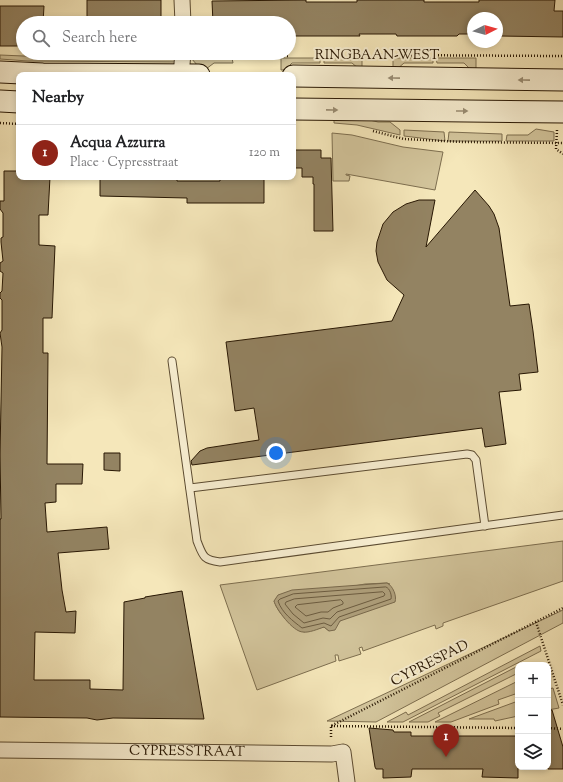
<!DOCTYPE html>
<meta charset="utf-8">
<style>
body{margin:0;font-family:"Sorts Mill Goudy",serif;background:#f2f2f2;color:#202124}
.controls{position:absolute;right:12px;bottom:12px;display:grid;overflow:hidden;border-radius:8px;box-shadow:0 2px 6px #0003}
.controls button{width:36px;height:36px;display:grid;place-items:center;padding:0;border:0;border-bottom:1px solid #e0e0e0;background:#fff;color:#202124;font:20px sans-serif}
.compass{position:absolute;left:467px;top:12px;width:36px;height:36px;border-radius:50%;background:#fff;box-shadow:0 2px 6px #0003;rotate:84deg}
.you{position:absolute;left:276px;top:453px;width:14px;height:14px;margin:-10px;border:3px solid #fff;border-radius:50%;background:#1a73e8;box-shadow:0 0 0 6px #1a73e833}
.badge{display:grid;place-items:center;width:26px;height:26px;border-radius:50%;background:#8f2418;color:#fff;font-size:13px;font-weight:700}
.pin{position:absolute;translate:-50% -33px;filter:drop-shadow(0 1px 2px #0008)}
.pin::after{content:'';position:absolute;top:21px;width:14px;height:12px;background:inherit;clip-path:polygon(0 0,100% 0,50% 100%)}
.list{margin:0;padding:0;list-style:none}
h2{display:flex;justify-content:space-between;align-items:center;height:52px;margin:0;padding:0 16px;font-size:17px}
h2 small{font-size:13px;font-weight:400;color:#757577}
.list li{display:grid;grid-template-columns:26px 1fr auto;gap:12px;align-items:center;box-sizing:border-box;height:56px;padding:0 16px;border-top:1px solid #e0e0e0}
.list b{display:block;font-size:15px;white-space:nowrap}
.list p{margin:0;font-size:13px;white-space:nowrap;color:#757577}
.list em{font-size:13px;font-style:normal;color:#757577}
.icon{flex:none;width:22px;height:22px;fill:none;stroke:currentColor;stroke-width:2;stroke-linecap:round;stroke-linejoin:round}
.map{position:relative;flex:none;width:563px;height:782px;overflow:hidden}
.search{position:absolute;background:#fff;box-shadow:0 2px 6px #0003;left:16px;top:16px;width:280px;height:44px;display:flex;align-items:center;gap:10px;box-sizing:border-box;padding:0 14px;border-radius:22px;color:#757577;font-size:15px}
.panel{position:absolute;background:#fff;box-shadow:0 2px 6px #0003;left:16px;top:72px;width:280px;height:108px;border-radius:8px}
.map>svg:first-child{display:block}
</style>
<div class="map">
<svg width="563" height="782" viewBox="0 0 563 782">
<rect width="100%" height="100%" fill="#f5e7ba"/>
<filter id="stains"><feTurbulence type="fractalNoise" baseFrequency=".005" numOctaves="4"/><feColorMatrix values="0 0 0 0 .2 0 0 0 0 .09 0 0 0 0 .02 0 0 0 .5 -.17"/></filter>
<radialGradient id="worn" r=".72"><stop offset=".6" stop-color="#630" stop-opacity="0"/><stop offset="1" stop-color="#630" stop-opacity=".3"/></radialGradient>
<!-- green -->
<g fill="#d2c49b" stroke="#7d6e4f" fill-rule="evenodd">
<polygon points="0,55 70,58 177,58 175,62 28,61 0,59"/>
<polygon points="191,58 232,58 233,63 214,63 206,69 198,66"/>
<polygon points="281,58 320,58 320,63 292,63 285,70 281,70"/>
<polygon points="324,58 362,58 362,70 359,69 352,63 324,63"/>
<polygon points="393,58 433,58 433,63 404,63 396,70 393,70"/>
<polygon points="436,58 476,58 476,70 471,70 464,63 437,63"/>
<polygon points="337,112 378,122 390,122 400,130 400,135 357,125 334,123 334,115"/>
<polygon points="536,129 554,132 554,141 506,141 507,135 528,135"/>
<polygon points="404,130 444,132 445,141 404,136"/>
<polygon points="449,132 502,134 502,141 448,141"/>
<polygon points="332,133 352,135 403,147 443,152 435,190 346,174 346,175 350,176 349,181 333,181"/>
<path d="M563,541v40l-120,42v3l-7,3 -1,-4 -72,26 -1,-4 -3,1 2,6 -22,7 -1,-6h-3l1,6 -79,29 -37,-105zM387,583l3,1 -50,37 -11,10 -5,-4 -20,5c-13,-8 -25,-16 -30,-31l91,-17z"/>
<polygon points="563,610 563,623 376,722 327,721"/>
<polygon points="540,646 541,651 403,722 387,722 406,712 408,715"/>
<polygon points="518,666 518,673 438,713 440,716 428,722 409,722"/>
<polygon points="518,681 518,693 498,700 499,704 451,722 435,722"/>
<polygon points="553,688 559,708 548,710 548,689"/>
<polygon points="518,701 518,716 495,721 494,719 469,719"/>
</g>
<!-- water -->
<path fill="#afa07c" stroke="#79694c" d="M387,583c6,3 10,13 8,19l-55,19 -5,9 -6,1 -5,-4c-6,2 -15,6 -21,5 -10,0 -27,-23 -29,-31l4,-6 14,-5z"/>
<g fill="none" stroke-linecap="round" stroke-linejoin="round">
<!-- shore -->
<g stroke="#6c5c40" stroke-width="1">
<path d="M386,587c4,1 6,9 5,12l-52,18 -8,9 -7,-3 -22,5c-9,-7 -20,-15 -24,-27l2,-2 13,-5z"/>
<polygon points="383,592 385,594 384,596 337,612 330,619 323,618 304,623 293,614 285,604 286,602 294,599"/>
<polygon points="341,600 343,602 343,604 333,608 328,612 321,612 306,616 295,607 297,605"/>
</g>
</g>
<!-- building -->
<g fill="#938362" stroke="#281703">
<rect x="87" y="0" width="74" height="23"/>
<polygon points="306,0 306,2 357,2 357,0 424,0 424,2 479,2 479,0 555,0 554,11 563,11 563,37 500,36 499,34 497,34 497,18 473,18 473,34 459,34 457,36 397,36 396,34 359,34 360,36 289,36 289,23 213,23 212,1"/>
<polygon points="0,6 44,6 43,23 23,23 23,46 0,46"/>
<polygon points="293,150 321,150 321,158 331,158 333,231 314,231 314,184 313,184 313,177 302,177 302,168 293,168"/>
<polygon points="4,171 19,171 19,177 50,177 48,215 39,215 39,245 55,246 52,318 43,318 43,353 48,353 47,464 83,464 82,484 56,484 56,502 45,503 47,532 107,527 109,549 58,553 62,590 66,612 76,611 75,633 35,632 34,680 90,680 90,689 123,690 124,602 145,598 145,597 182,591 204,719 113,718 97,720 87,718 0,717 0,519 1,519 0,455 2,347 0,333 2,330 2,300 0,298 0,293 2,291 3,273 0,271 0,263 3,261 1,242 1,238 3,237 3,213 0,209 0,201 4,201"/>
<polygon points="100,177 177,177 177,181 220,181 220,177 264,177 264,203 187,203 187,198 100,196"/>
<polygon points="475,190 489,206 494,214 499,228 510,306 529,304 533,331 538,372 519,374 521,390 499,392 506,444 485,447 482,428 192,465 191,461 200,451 207,448 259,440 254,408 235,411 226,342 392,321 404,295 387,280 378,262 376,251 377,242 383,224 393,212 406,204 419,200 435,200 426,247"/>
<polygon points="104,453 120,453 120,471 104,470"/>
<polygon points="548,710 552,710 563,747 563,769 548,769"/>
<polygon points="369,728 393,730 394,732 411,732 411,736 518,736 518,778 482,777 483,769 412,769 411,777 383,778 383,769 376,769 375,767"/>
</g>
<g fill="none" stroke-linecap="round" stroke-linejoin="round">
<defs>
<g id="service">
<path d="M172,361l25,180c6,15 6,19 23,21l343,-47"/>
<polyline points="190,488 467,454 472,455 476,460 485,526"/>
</g>
<g id="minor">
<polyline points="182,0 183,23"/>
<polyline points="181,75 183,53"/>
<path id="s1" d="M0,750l332,4 11,-2 4,30"/>
</g>
<g id="secondary">
<polyline points="0,72 43,74 199,75"/>
<polyline points="293,76 563,80"/>
<polyline points="0,101 19,102"/>
<polyline points="293,109 563,112"/>
</g>
</defs>
<!-- service casing -->
<use href="#service" stroke="#5b4b31" stroke-width="9"/>
<!-- minor casing -->
<use href="#minor" stroke="#5b4b31" stroke-width="17"/>
<!-- secondary casing -->
<use href="#secondary" stroke="#281703" stroke-width="23"/>
<!-- path -->
<g stroke="#281703" stroke-width="2.5" stroke-dasharray="1 2" stroke-linecap="butt">
<polyline points="378,55 563,56"/>
<polyline points="206,56 289,56"/>
<polyline points="0,123 19,124"/>
<polyline points="557,130 556,149 563,154"/>
<polyline points="373,131 404,139 463,142 563,143"/>
<polyline points="536,622 563,705"/>
<polyline points="331,726 518,728"/>
<polyline points="548,728 563,729"/>
<polyline points="331,737 331,726 563,608"/>
</g>
<!-- service -->
<use href="#service" stroke="#f8efd2" stroke-width="7"/>
<!-- minor -->
<use href="#minor" stroke="#f8efd2" stroke-width="15"/>
<!-- secondary -->
<use href="#secondary" stroke="#f8efd2" stroke-width="21"/>
</g>
<!-- one-way arrows -->
<defs><path id="oneway-solid" d="M-6-.8H1V-3.2L6.5 0L1 3.2V.8H-6Z"/></defs>
<g fill="#9a8e75">
<use href="#oneway-solid" transform="translate(394 78) rotate(-179)"/>
<use href="#oneway-solid" transform="translate(524 80) rotate(-179)"/>
<use href="#oneway-solid" transform="translate(332 110) rotate(1)"/>
<use href="#oneway-solid" transform="translate(462 111)"/>
</g>
<g text-anchor="middle" dominant-baseline="central" stroke-width="4" stroke-linejoin="round" paint-order="stroke">
<!-- street labels -->
<g font-size="14" fill="#281703" stroke="#f8efd2">
<text x="377" y="56">RINGBAAN-WEST</text>
<text transform="translate(430 664) rotate(-27)">CYPRESPAD</text>
<text stroke="none"><textPath href="#s1" startOffset="187">CYPRESSTRAAT</textPath></text>
</g>
</g>
<rect width="100%" height="100%" filter="url(#stains)"/>
<rect width="100%" height="100%" fill="url(#worn)"/>
</svg>
<div class="controls">
<button>+</button>
<button>−</button>
<button><svg class="icon" aria-label="layers" viewBox="0 0 24 24"><path d="M12 4l9 5-9 5-9-5zM3 14l9 5 9-5"/></svg></button>
</div>
<svg class="compass" viewBox="-18 -18 36 36"><path d="M0-13l5 13h-10z" fill="#e53935"/><path d="M0 13l5-13h-10z" fill="#757577"/></svg>
<div class="you"></div>
<div class="pin badge" style="left:446px;top:757px">1</div>
<div class="search"><svg class="icon" aria-label="search" viewBox="0 0 24 24"><circle cx="10" cy="10" r="6"/><path d="M15 15l6 6"/></svg>Search here</div>
<section class="panel">
<h2>Nearby<small></small></h2>
<ul class="list">
<li><span class="badge">1</span><div><b>Acqua Azzurra</b><p>Place · Cypresstraat</p></div><em>120 m</em></li>
</ul>
</section>
</div>
